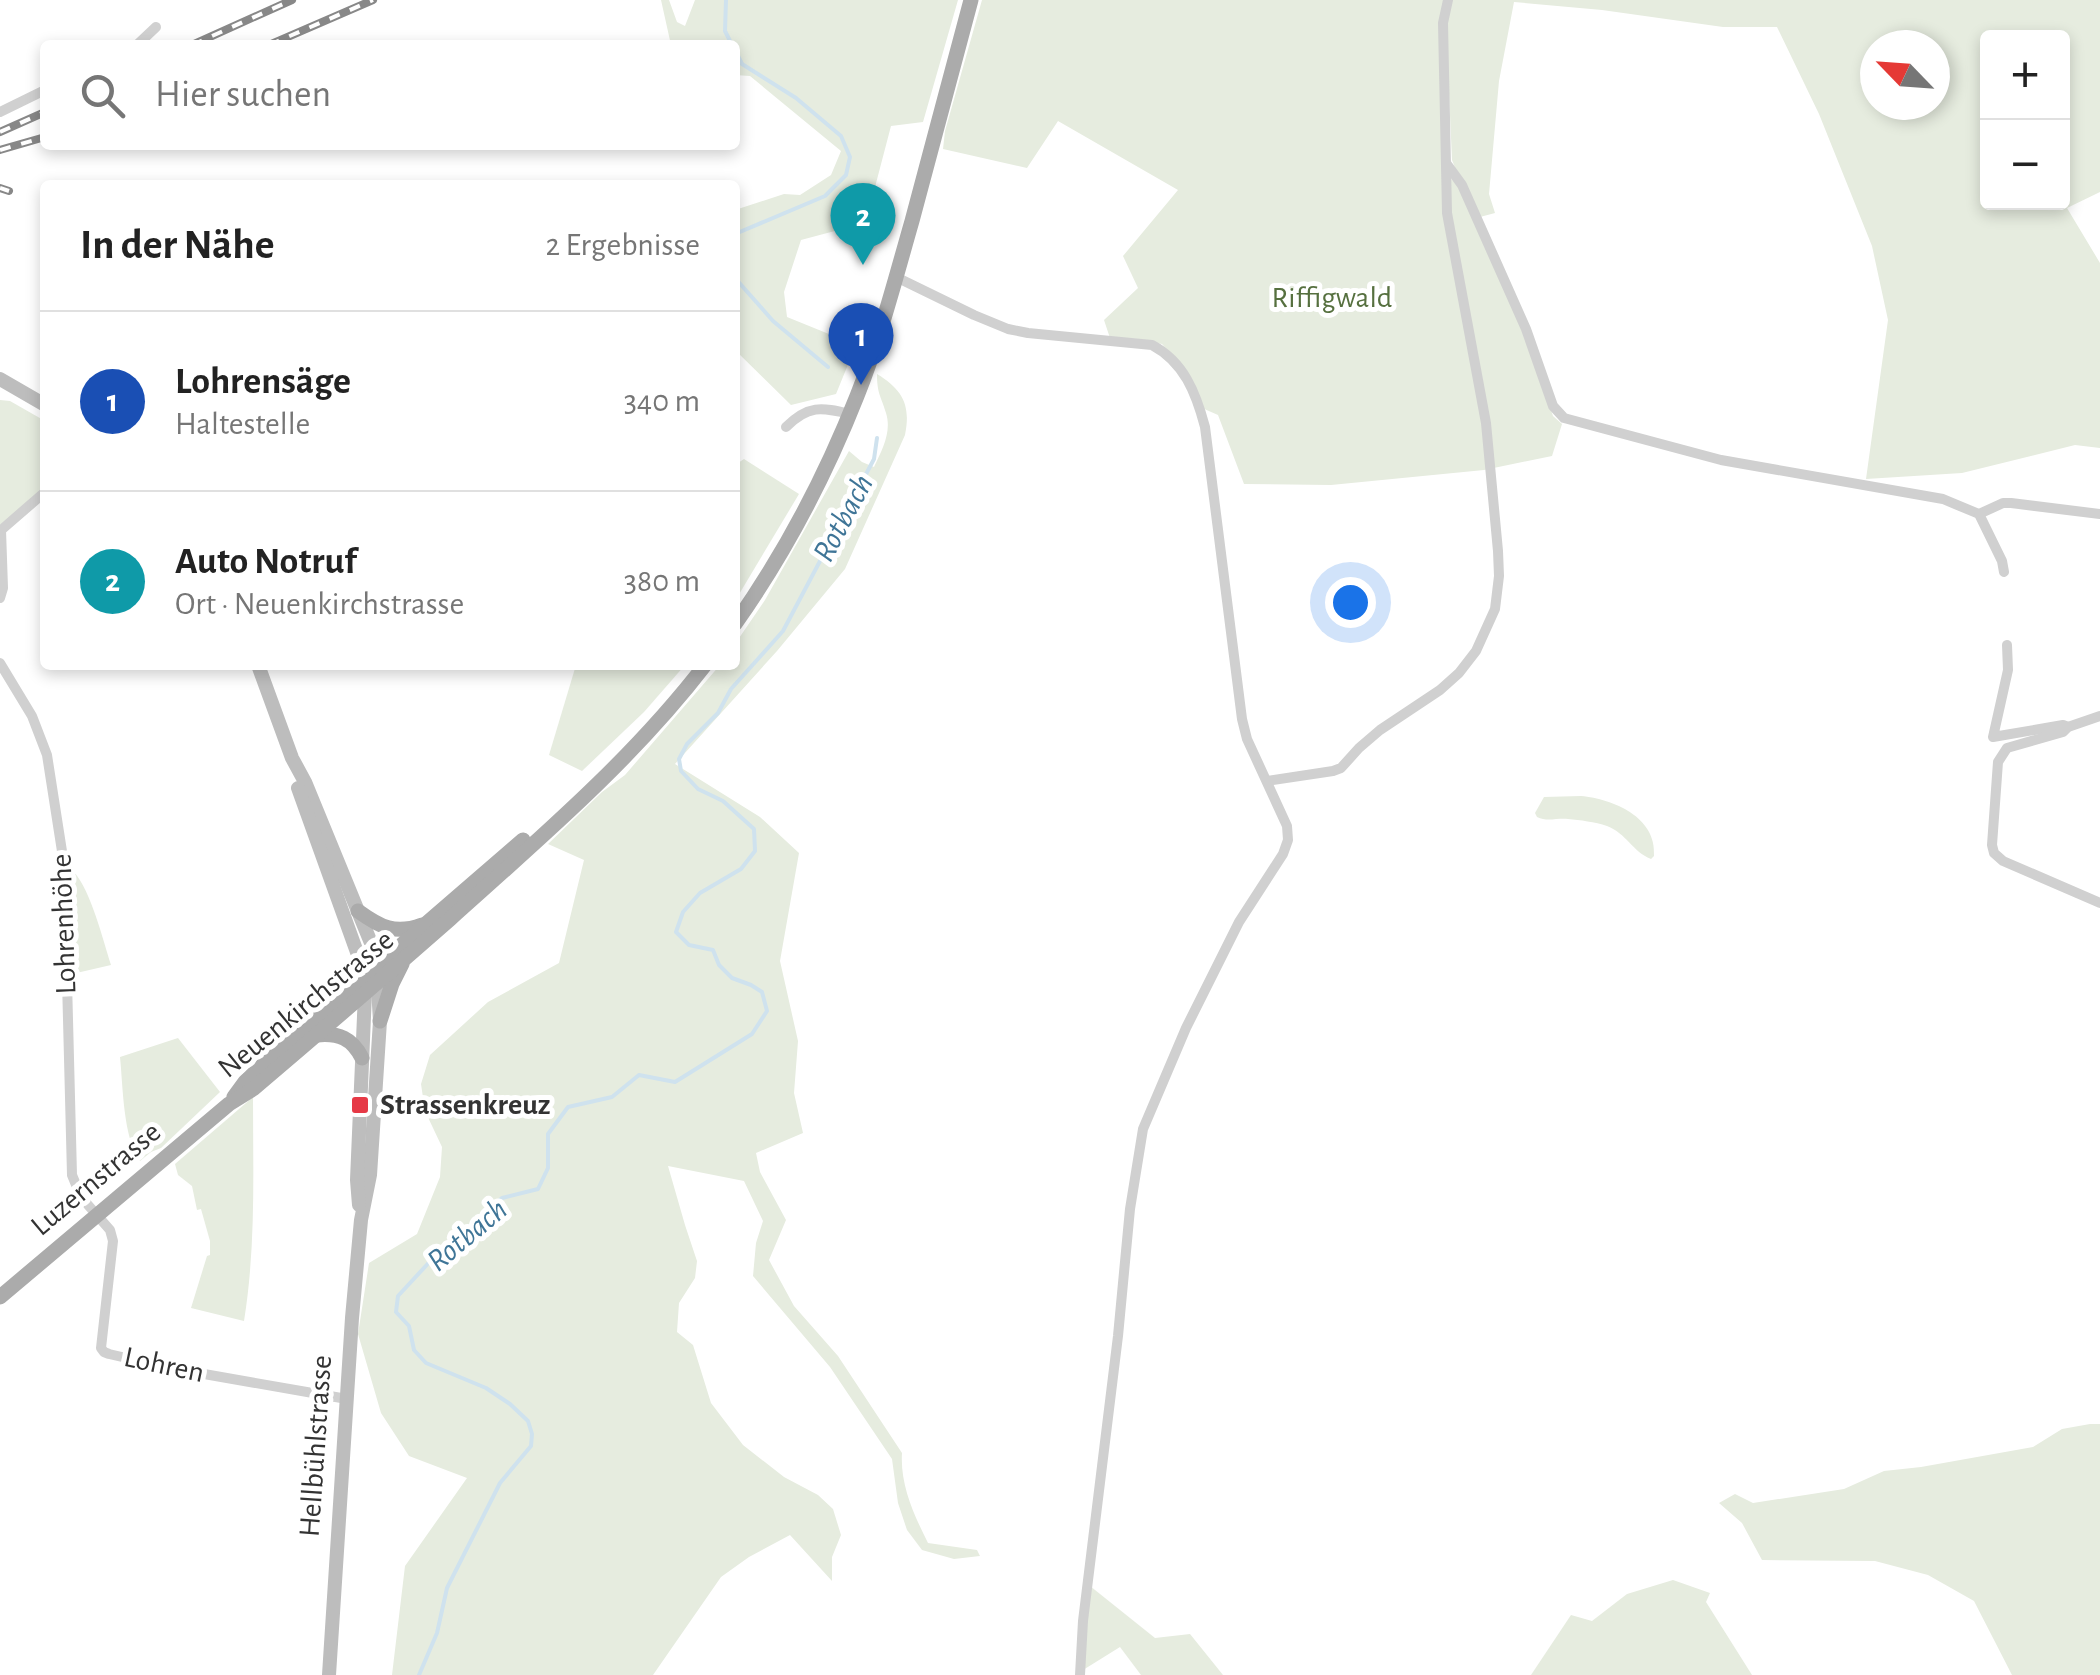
<!DOCTYPE html>
<html lang="de">
<meta charset="utf-8">
<style>
body{margin:0;font-family:"Alegreya Sans",sans-serif;background:#f2f2f2;color:#222}
.controls{position:absolute;right:30px;top:30px;display:grid;overflow:hidden;border-radius:10px;box-shadow:0 5px 15px #0003}
.controls button{width:90px;height:90px;display:grid;place-items:center;padding:0;border:0;border-bottom:2px solid #e0e0e0;background:#fff;color:#222;font:50px sans-serif}
.compass{position:absolute;left:1860px;top:30px;width:90px;height:90px;border-radius:50%;background:#fff;box-shadow:0 5px 15px #0003;rotate:295deg}
.you{position:absolute;left:1350px;top:602px;width:35px;height:35px;margin:-25px;border:8px solid #fff;border-radius:50%;background:#1a73e8;box-shadow:0 0 0 15px #1a73e833}
.badge{display:grid;place-items:center;width:65px;height:65px;border-radius:50%;background:#e63946;color:#fff;font-size:32px;font-weight:700}
.pin{position:absolute;translate:-50% -82px;filter:drop-shadow(0 2px 5px #0008)}
.pin::after{content:'';position:absolute;top:52px;width:35px;height:30px;background:inherit;clip-path:polygon(0 0,100% 0,50% 100%)}
.list{margin:0;padding:0;list-style:none}
h2{display:flex;justify-content:space-between;align-items:center;height:130px;margin:0;padding:0 40px;font-size:42px}
h2 small{font-size:32px;font-weight:400;color:#767676}
.list li{display:grid;grid-template-columns:65px 1fr auto;gap:30px;align-items:center;box-sizing:border-box;height:180px;padding:0 40px;border-top:2px solid #e0e0e0}
.list b{display:block;font-size:38px;white-space:nowrap}
.list p{margin:0;font-size:32px;white-space:nowrap;color:#767676}
.list em{font-size:32px;font-style:normal;color:#767676}
.icon{flex:none;width:55px;height:55px;fill:none;stroke:currentColor;stroke-width:2;stroke-linecap:round;stroke-linejoin:round}
.map{position:relative;flex:none;width:2100px;height:1675px;overflow:hidden}
.search{position:absolute;background:#fff;box-shadow:0 5px 15px #0003;left:40px;top:40px;width:700px;height:110px;display:flex;align-items:center;gap:25px;box-sizing:border-box;padding:0 35px;border-radius:10px;color:#767676;font-size:38px}
.panel{position:absolute;background:#fff;box-shadow:0 5px 15px #0003;left:40px;top:180px;width:700px;height:490px;border-radius:10px}
.map>svg:first-child{display:block}
</style>
<div class="map">
<svg width="2100" height="1675" viewBox="0 0 2100 1675">
<rect width="100%" height="100%" fill="#fff"/>
<!-- green -->
<g fill="#e6ecdf" fill-rule="evenodd">
<polygon points="661,0 669,0 677,22 685,26 695,0 958,0 923,122 891,126 869,210 846,228 801,240 784,292 787,317 856,345 836,394 791,405 735,350 735,210 784,194 800,195 831,175 841,151 750,76 735,75 735,45 671,45"/>
<polygon points="982,0 1445,0 1445,174 1457,184 1521,321 1553,416 1562,424 1552,456 1484,470 1331,485 1244,484 1218,415 1202,408 1179,363 1162,344 1140,339 1110,338 1104,320 1138,288 1123,256 1178,190 1058,121 1027,168 943,149 945,131"/>
<path d="M1451,0h649v192l-33,16 33,55v185l-25,-3 -113,28 -96,6 22,-159 -16,-74 -53,-132 -42,-87h-54l-121,-17 -88,-8 -15,79 -10,113 6,19 -15,4 -22,-42 -6,-15 -6,-134zM1988,38h74v164h-74zM1875,45h60v60h-60z"/>
<path d="M877,374c26,16 34,31 28,61l-60,134 -68,82 -102,113 85,53 39,36 -19,108 18,80 -4,52 9,40 -47,20 4,19 26,48 -17,40 25,46 44,50 64,97c-2,32 12,62 26,90l49,7 3,6 -26,3 -32,-9 -15,-20 -9,-27 -6,-44 -62,-92 -77,-91 3,-33 7,-22 -19,-40 -76,-15 17,59 12,36 -2,17 -16,25 -2,29 16,13 18,58 32,42 41,32 34,18 15,14 8,26 -9,22v24l-42,-46 -41,22 -28,20 -68,98h-261l13,-109 62,-88 -58,-22 -28,-43 -23,-79 11,-71 48,-29 23,-57 2,-30 -17,-36 -4,-27 9,-29 58,-53 71,-39 25,-103 -36,-16 54,-52 23,-17 95,-110h15v-21l30,-44 84,-149 13,11 12,5c8,-17 18,-35 12,-54 -5,-17 -9,-19 -9,-39z"/>
<polygon points="0,400 10,401 45,421 45,488 0,525"/>
<polygon points="744,459 799,494 735,601 735,465"/>
<polygon points="576,665 685,665 644,712 582,771 549,755"/>
<path d="M1581,796c32,3 76,21 73,60l-3,3c-18,-7 -25,-26 -44,-33 -12,-4 -27,-6 -39,-7 -12,-1 -21,3 -31,-2l-2,-4 9,-16z"/>
<path d="M74,872c17,19 29,68 37,93l-39,9 -4,-99z"/>
<path d="M178,1038l42,54 -59,56 -10,4 -11,9c-17,-23 -17,-75 -20,-104z"/>
<path d="M253,1097c0,74 3,150 -9,224l-53,-13 16,-52 3,-1v-14l-9,-32 -4,1 -5,-24 -14,-11 -3,-11z"/>
<polygon points="2090,1424 2100,1424 2100,1675 2012,1675 1974,1601 1928,1575 1875,1561 1762,1560 1742,1523 1719,1503 1735,1494 1753,1503 1844,1489 1884,1471 1921,1467 2033,1447 2062,1429"/>
<polygon points="1673,1580 1710,1593 1706,1602 1752,1675 1531,1675 1571,1615 1592,1621 1627,1594"/>
<polygon points="1090,1586 1155,1638 1190,1634 1223,1675 1141,1675 1120,1647 1083,1670"/>
</g>
<g fill="none" stroke-linecap="round" stroke-linejoin="round">
<!-- stream -->
<g stroke="#cfe2ee" stroke-width="4">
<polyline points="726,0 725,31 732,45"/>
<polyline points="735,50 742,64 796,98 841,136 850,157 846,175 825,196 735,234"/>
<polyline points="735,278 773,321 828,367"/>
<polyline points="419,1675 437,1633 447,1588 500,1483 531,1446 532,1434 528,1421 510,1404 486,1388 426,1363 414,1350 409,1326 396,1312 398,1296 435,1256 444,1255 463,1232 502,1198 538,1189 548,1168 548,1134 568,1107 612,1097 639,1075 675,1082 752,1034 767,1011 762,992 751,985 732,978 719,965 713,950 689,945 676,932 683,912 700,893 741,869 755,851 754,829 723,801 698,789 681,771 679,759 687,744 718,713 731,689 783,631 874,459 877,438"/>
</g>
<!-- street -->
<g stroke="#d0d0d0" stroke-width="10">
<polyline points="137,45 156,27"/>
<polyline points="0,112 45,90"/>
<polyline points="1446,163 1462,185 1526,329 1553,406 1564,418 1721,460 1943,499 1979,514 2002,561 2004,572"/>
<path d="M896,277l78,38 34,14 20,4 124,12c32,17 44,48 53,82l37,292 5,20 40,87 1,14 -5,14 -44,68 -53,106 -43,101 -13,80 -12,127 -35,285 -3,54"/>
<path d="M786,427c22,-22 35,-20 64,-13"/>
<polyline points="1979,514 2003,503 2011,503 2100,514"/>
<polyline points="0,531 45,492"/>
<polyline points="0,598 3,588 1,530"/>
<polyline points="2007,645 2008,670 1993,737 2063,725 2068,727"/>
<polyline points="0,663 32,716 47,755 64,864 72,1175 81,1197 110,1230 113,1241 101,1348 104,1352 109,1354 170,1368 347,1399"/>
<polyline points="2100,716 2068,727 2063,732 2007,748 1998,762 1992,845 1994,853 2003,861 2100,903"/>
<polyline points="1267,781 1333,771 1341,768 1359,748 1380,730 1440,690 1459,673 1476,651 1495,609 1499,576 1498,551 1486,423 1447,213 1443,23 1448,0"/>
</g>
<!-- secondary -->
<g stroke="#bdbdbd" stroke-width="14">
<polyline points="0,379 45,405"/>
<polyline points="258,665 292,758 305,782 376,955 380,1021 370,1175 361,1220 352,1318 329,1675"/>
<polyline points="298,788 363,969 365,993 357,1180 359,1205"/>
</g>
<!-- primary -->
<g stroke="#ababab" stroke-width="15">
<path d="M735,624c50,-71 90,-147 122,-228 23,-57 38,-116 55,-175 20,-74 39,-147 59,-221"/>
<path d="M358,911c22,16 37,24 64,14"/>
<polyline points="380,1021 392,984 402,964"/>
<path d="M317,1035c22,-2 35,3 45,23"/>
<polyline points="234,1097 245,1082 265,1063 523,840"/>
<path d="M0,1297l229,-193 24,-15c66,-56 132,-113 197,-170 89,-80 182,-159 255,-254"/>
</g>
<defs>
<g id="rail">
<polyline points="192,45 292,0"/>
<polyline points="269,45 373,0"/>
<polyline points="0,132 45,112"/>
<polyline points="0,150 45,137"/>
<polyline points="0,188 9,191"/>
</g>
</defs>
<!-- rail casing -->
<use href="#rail" stroke="#888" stroke-width="8"/>
<!-- rail -->
<use href="#rail" stroke="#fff" stroke-width="4" stroke-dasharray="11" stroke-linecap="butt"/>
</g>
<!-- markers -->
<rect fill="#e63946" stroke="#fff" stroke-width="4" x="350" y="1095" width="20" height="20" rx="5"/>
<g text-anchor="middle" dominant-baseline="central" stroke-width="10" stroke-linejoin="round" paint-order="stroke">
<!-- park labels -->
<g font-size="30" fill="#56703f" stroke="#fff">
<text x="1332" y="298">Riffigwald</text>
</g>
<!-- street labels -->
<g font-size="30" fill="#333" stroke="#fff">
<text transform="translate(64 924) rotate(-92)">Lohrenhöhe</text>
<text transform="translate(306 1004) rotate(-39)">Neuenkirchstrasse</text>
<text transform="translate(96 1179) rotate(-40)">Luzernstrasse</text>
<text transform="translate(164 1365) rotate(12)">Lohren</text>
<text transform="translate(316 1446) rotate(-86)">Hellbühlstrasse</text>
</g>
<!-- poi labels -->
<g font-size="30" font-weight="bold" fill="#333" stroke="#fff" text-anchor="start">
<text x="380" y="1105">Strassenkreuz</text>
</g>
<!-- water labels -->
<g font-size="32" font-style="italic" fill="#3f7597" stroke="#fff">
<text transform="translate(843 518) rotate(-62)">Rotbach</text>
<text transform="translate(467 1235) rotate(-40)">Rotbach</text>
</g>
</g>
</svg>
<div class="controls">
<button>+</button>
<button>−</button>
</div>
<svg class="compass" viewBox="-18 -18 36 36"><path d="M0-13l5 13h-10z" fill="#e53935"/><path d="M0 13l5-13h-10z" fill="#767676"/></svg>
<div class="you"></div>
<div class="pin badge" style="left:861px;top:385px;background:#1a4fb4">1</div>
<div class="pin badge" style="left:863px;top:265px;background:#0f9aa8">2</div>
<div class="search"><svg class="icon" aria-label="search" viewBox="0 0 24 24"><circle cx="10" cy="10" r="6"/><path d="M15 15l6 6"/></svg>Hier suchen</div>
<section class="panel">
<h2>In der Nähe<small>2 Ergebnisse</small></h2>
<ul class="list">
<li><span class="badge" style="background:#1a4fb4">1</span><div><b>Lohrensäge</b><p>Haltestelle</p></div><em>340 m</em></li>
<li><span class="badge" style="background:#0f9aa8">2</span><div><b>Auto Notruf</b><p>Ort · Neuenkirchstrasse</p></div><em>380 m</em></li>
</ul>
</section>
</div>
